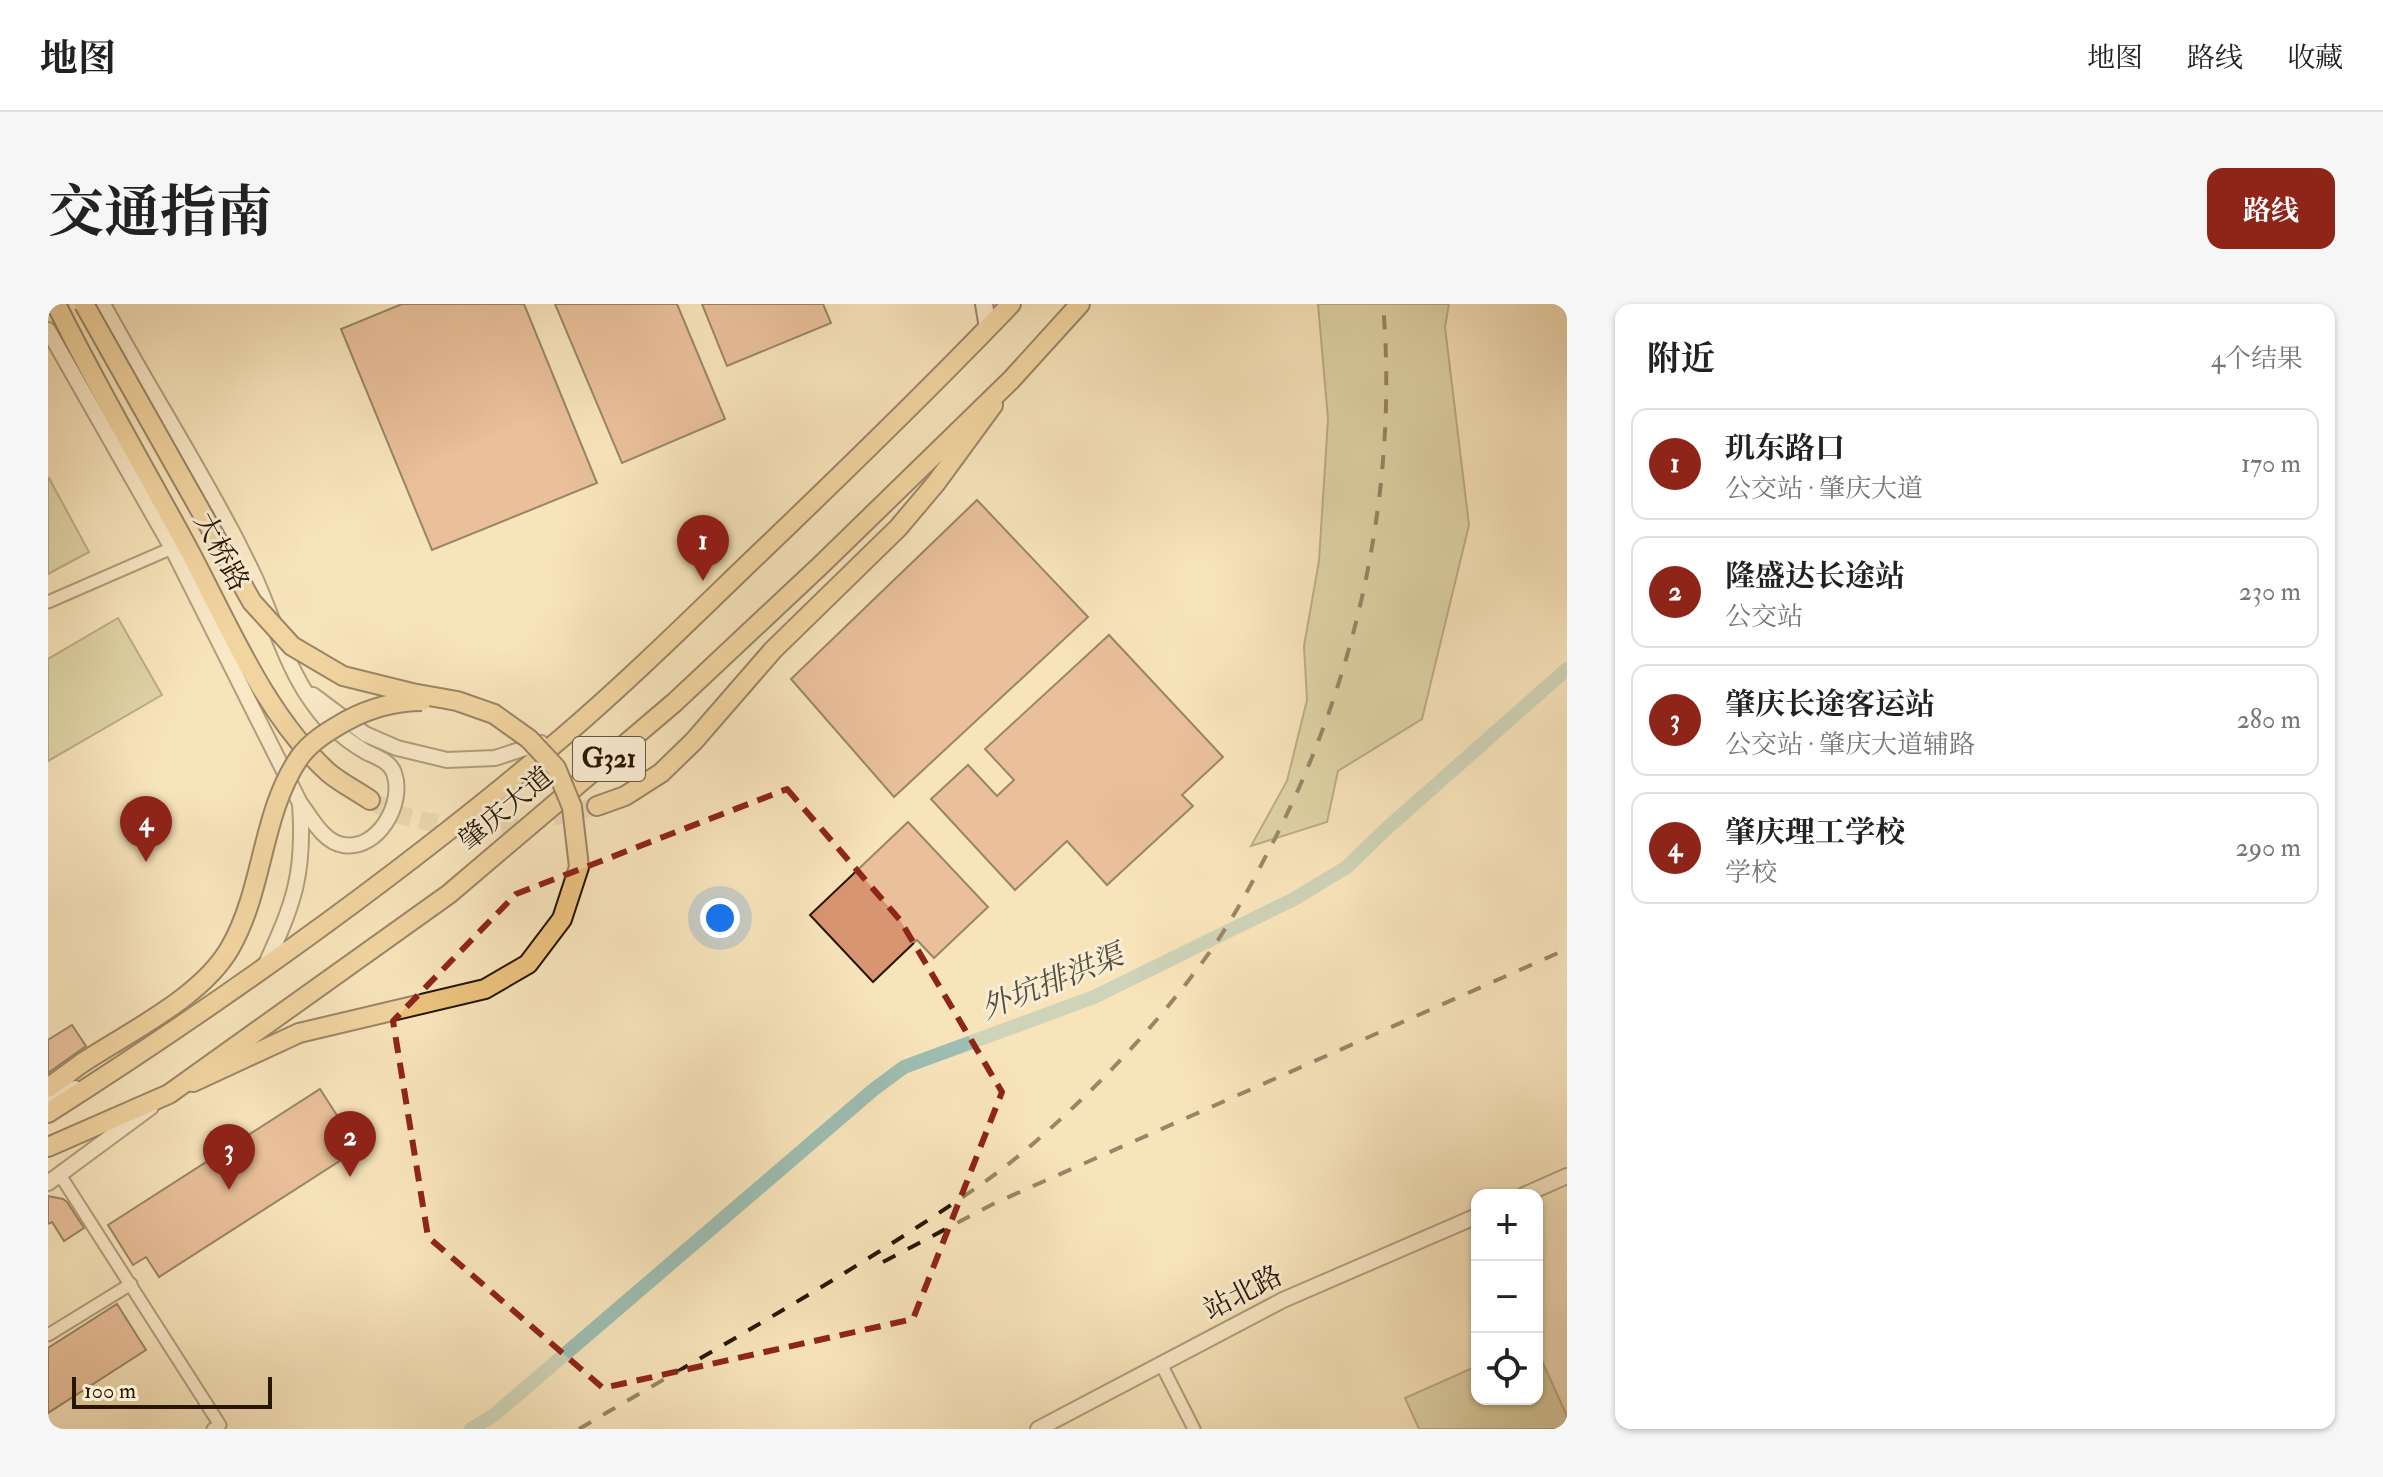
<!DOCTYPE html>
<html lang="zh">
<meta charset="utf-8">
<style>
body{margin:0;font-family:"IM FELL Double Pica","Noto Serif SC",serif;background:#f6f6f6;color:#222}
.controls{position:absolute;right:24px;bottom:24px;display:grid;overflow:hidden;border-radius:16px;box-shadow:0 2px 6px #0004}
.controls button{width:72px;height:72px;display:grid;place-items:center;padding:0;border:0;border-bottom:2px solid #e0e0e0;background:#fff;color:#222;font:40px sans-serif}
.scale{position:absolute;left:24px;bottom:20px;width:200px;box-sizing:border-box;padding-left:8px;border:4px solid #281502;border-top:0;font-size:22px;line-height:28px;white-space:nowrap;color:#281502;-webkit-text-stroke:6px #faedd3;paint-order:stroke}
.you{position:absolute;left:672px;top:614px;width:28px;height:28px;margin:-20px;border:6px solid #fff;border-radius:50%;background:#1a73e8;box-shadow:0 0 0 12px #1a73e833}
.badge{display:grid;place-items:center;width:52px;height:52px;border-radius:50%;background:#8f2418;color:#fff;font-size:26px;font-weight:700}
.pin{position:absolute;translate:-50% -66px;filter:drop-shadow(0 2px 4px #0008)}
.pin::after{content:'';position:absolute;top:42px;width:28px;height:24px;background:inherit;clip-path:polygon(0 0,100% 0,50% 100%)}
.list{margin:0;padding:0;list-style:none}
h2{display:flex;justify-content:space-between;align-items:center;height:104px;margin:0;padding:0 32px;font-size:34px}
h2 small{font-size:26px;font-weight:400;color:#767676}
.list li{display:grid;grid-template-columns:52px 1fr auto;gap:24px;align-items:center;box-sizing:border-box;height:112px;margin:0 16px 16px;padding:0 16px;border:2px solid #e0e0e0;border-radius:16px}
.list b{display:block;font-size:30px;white-space:nowrap}
.list p{margin:0;font-size:26px;white-space:nowrap;color:#767676}
.list em{font-size:26px;font-style:normal;color:#767676}
.icon{flex:none;width:44px;height:44px;fill:none;stroke:currentColor;stroke-width:2;stroke-linecap:round;stroke-linejoin:round}
.map{position:relative;flex:none;width:1519px;height:1125px;overflow:hidden;border-radius:16px}
header{display:flex;align-items:center;gap:48px;box-sizing:border-box;height:112px;padding:0 40px;background:#fff;border-bottom:2px solid #e0e0e0}
header strong{font-size:38px}
nav{display:flex;gap:44px;margin-inline-start:auto;font-size:28px}
.intro{display:flex;align-items:center;justify-content:space-between;box-sizing:border-box;height:192px;padding:0 48px}
h1{margin:0;font-size:56px}
.button{padding:20px 36px;border-radius:16px;background:#8f2418;color:#fff;font-size:28px;font-weight:700}
main{display:flex;gap:48px;padding:0 48px}
aside{flex:1;background:#fff;border-radius:16px;box-shadow:0 2px 6px #0004}
.map>svg:first-child{display:block}
</style>
<header>
<strong>地图</strong>
<nav><a>地图</a><a>路线</a><a>收藏</a></nav>
</header>
<div class="intro"><h1>交通指南</h1><a class="button">路线</a></div>
<main>
<div class="map">
<svg width="1519" height="1125" viewBox="0 0 1519 1125">
<rect width="100%" height="100%" fill="#f8e4bb"/>
<filter id="stains"><feTurbulence type="fractalNoise" baseFrequency=".0025" numOctaves="4"/><feColorMatrix values="0 0 0 0 .2 0 0 0 0 .09 0 0 0 0 .02 0 0 0 .5 -.17"/></filter>
<radialGradient id="worn" r=".72"><stop offset=".6" stop-color="#630" stop-opacity="0"/><stop offset="1" stop-color="#630" stop-opacity=".3"/></radialGradient>
<!-- green -->
<g fill="#c3c28c" stroke="#766c47" stroke-width="2">
<polygon points="1270,0 1401,0 1397,23 1421,221 1374,415 1290,467 1279,518 1203,542 1239,477 1259,396 1256,342 1271,257 1280,115"/>
<polygon points="1,174 41,248 0,270 0,175"/>
<polygon points="70,314 114,391 0,457 0,355"/>
<polygon points="1489,1046 1519,1112 1519,1125 1371,1125 1357,1094 1429,1062 1429,1095 1489,1095"/>
</g>
<g fill="none" stroke-linecap="round" stroke-linejoin="round">
<!-- canal -->
<polyline stroke="#9dbeb2" stroke-width="14" points="423,1125 446,1111 825,786 856,763 1046,693 1246,595 1299,563 1338,525 1519,365"/>
</g>
<!-- building -->
<g fill="#d79572" stroke="#281502" stroke-width="2">
<polygon points="354,0 476,0 549,179 384,246 293,25"/>
<polygon points="507,0 629,0 677,115 574,159"/>
<polygon points="654,0 775,0 783,19 679,62"/>
<polygon points="929,196 1040,313 846,493 743,375"/>
<polygon points="1061,331 1175,453 1134,491 1145,502 1059,581 1019,537 967,586 883,495 920,461 949,492 966,476 937,445"/>
<polygon points="860,518 940,603 886,654 869,636 825,678 762,611"/>
<polygon points="24,721 38,742 0,769 0,736"/>
<polygon points="272,785 299,827 289,833 301,851 111,973 98,953 85,961 60,921"/>
<polygon points="0,892 15,895 19,898 36,924 16,937 4,918 0,920"/>
<polygon points="69,1000 98,1046 0,1109 0,1044"/>
</g>
<g fill="none" stroke-linecap="round" stroke-linejoin="round">
<!-- primary-tunnel -->
<path stroke="#d9c59f" stroke-width="18" stroke-dasharray="18 9" stroke-linecap="butt" d="M322,496c11,6 23,13 34,16 66,19 129,7 193,-10"/>
<defs>
<g id="minor">
<polyline points="0,298 124,244"/>
<polyline points="12,871 172,1121 165,1125"/>
<polyline points="0,1031 83,980"/>
<polyline points="1113,1060 1146,1125"/>
</g>
<g id="tertiary">
<path d="M0,26l124,218 128,255c11,14 23,39 43,42 35,6 62,-42 51,-72 -4,-12 -18,-16 -28,-21 -29,-17 -42,-32 -60,-59 -21,-33 -32,-71 -47,-106 -6,-15 -14,-29 -21,-44 -42,-81 -92,-159 -135,-239"/>
<polyline points="265,391 317,430 349,444 399,456 447,454 493,439"/>
<path d="M217,662c29,-63 40,-92 35,-163"/>
<polyline points="0,796 27,784"/>
<polyline points="0,879 103,803"/>
<polyline points="1476,891 1519,872"/>
<polyline points="990,1125 1235,996 1429,912"/>
</g>
<polyline id="secondary" points="936,0 940,24"/>
<g id="primary">
<path d="M8,0c40,81 85,158 128,237 42,77 79,173 145,232 12,10 28,18 41,27"/>
<polyline points="549,502 577,492 613,469 646,437 725,346 850,224 888,179 945,101"/>
<polyline points="145,778 251,729"/>
<polyline points="0,784 34,759"/>
</g>
<g id="trunk">
<path d="M0,809c180,-115 354,-239 516,-377 63,-54 122,-112 181,-169 90,-86 180,-173 266,-263"/>
<polyline points="0,843 121,790 401,590 627,398 774,260 963,76 1032,0"/>
</g>
</defs>
<!-- minor casing -->
<use href="#minor" stroke="#5c4930" stroke-width="15"/>
<!-- tertiary casing -->
<use href="#tertiary" stroke="#5c4930" stroke-width="18"/>
<!-- secondary casing -->
<use href="#secondary" stroke="#281502" stroke-width="20"/>
<!-- primary casing -->
<use href="#primary" stroke="#281502" stroke-width="22"/>
<!-- trunk casing -->
<use href="#trunk" stroke="#281502" stroke-width="22"/>
<!-- minor -->
<use href="#minor" stroke="#faedd3" stroke-width="11"/>
<!-- tertiary -->
<use href="#tertiary" stroke="#faedd3" stroke-width="14"/>
<!-- secondary -->
<use href="#secondary" stroke="#faedd3" stroke-width="16"/>
<!-- primary -->
<use href="#primary" stroke="#ecc27e" stroke-width="18"/>
<!-- trunk -->
<use href="#trunk" stroke="#ecc27e" stroke-width="18"/>
<!-- rail -->
<g stroke="#281502" stroke-width="4" stroke-dasharray="14 14" stroke-linecap="butt">
<polyline points="835,958 947,899 1519,645"/>
<path d="M531,1125c100,-59 202,-116 301,-178 48,-31 97,-61 141,-97 69,-58 135,-127 188,-201 23,-32 42,-68 60,-103 87,-166 130,-358 114,-546"/>
</g>
<defs>
<g id="primary-bridge">
<polyline points="36,0 204,298 244,342 295,372 364,389 409,397 446,410 481,435 508,464 524,503 531,563 514,615 480,660 437,685 251,729"/>
<path d="M34,759c47,-31 120,-66 148,-115 34,-59 31,-134 69,-190 12,-17 30,-27 47,-37 24,-13 49,-20 76,-20"/>
</g>
</defs>
<!-- primary-bridge casing -->
<use href="#primary-bridge" stroke="#281502" stroke-width="22" stroke-linecap="butt"/>
<!-- primary-bridge -->
<use href="#primary-bridge" stroke="#ecc27e" stroke-width="18"/>
</g>
<!-- marked area -->
<path d="M0 0H1519V1125H0ZM739,485l113,131 102,172 -89,227 -310,69 -175,-151 -35,-216 123,-127z" fill="#f8e4bb" fill-opacity=".55" fill-rule="evenodd"/>
<path fill="none" stroke="#8f2418" stroke-width="6" stroke-dasharray="16 10" stroke-linejoin="round" d="M739,485l113,131 102,172 -89,227 -310,69 -175,-151 -35,-216 123,-127z"/>
<g text-anchor="middle" dominant-baseline="central" stroke-width="6" stroke-linejoin="round" paint-order="stroke">
<!-- shield labels -->
<rect fill="#faedd3" stroke="#675641" stroke-width="2" x="525" y="433" width="72" height="44" rx="6"/>
<g font-size="26" font-weight="bold" fill="#281502">
<text x="561" y="455">G321</text>
</g>
<!-- street labels -->
<g font-size="28" fill="#281502" stroke="#faedd3">
<text transform="translate(173 248) rotate(62)">大桥路</text>
<text transform="translate(458 505) rotate(-40)">肇庆大道</text>
<text transform="translate(1195 989) rotate(-27)">站北路</text>
</g>
<!-- water labels -->
<g font-size="30" font-style="italic" fill="#515040" stroke="#faedd3">
<text transform="translate(1004 678) rotate(-22)">外坑排洪渠</text>
</g>
</g>
<rect width="100%" height="100%" filter="url(#stains)"/>
<rect width="100%" height="100%" fill="url(#worn)"/>
</svg>
<div class="controls">
<button>+</button>
<button>−</button>
<button><svg class="icon" aria-label="locate" viewBox="0 0 24 24"><circle cx="12" cy="12" r="6"/><path d="M12 2v4M12 18v4M2 12h4M18 12h4"/></svg></button>
</div>
<div class="scale">100 m</div>
<div class="you"></div>
<div class="pin badge" style="left:655px;top:277px">1</div>
<div class="pin badge" style="left:302px;top:873px">2</div>
<div class="pin badge" style="left:181px;top:886px">3</div>
<div class="pin badge" style="left:98px;top:558px">4</div>
</div>
<aside>
<h2>附近<small>4个结果</small></h2>
<ul class="list">
<li><span class="badge">1</span><div><b>玑东路口</b><p>公交站 · 肇庆大道</p></div><em>170 m</em></li>
<li><span class="badge">2</span><div><b>隆盛达长途站</b><p>公交站</p></div><em>230 m</em></li>
<li><span class="badge">3</span><div><b>肇庆长途客运站</b><p>公交站 · 肇庆大道辅路</p></div><em>280 m</em></li>
<li><span class="badge">4</span><div><b>肇庆理工学校</b><p>学校</p></div><em>290 m</em></li>
</ul>
</aside>
</main>
